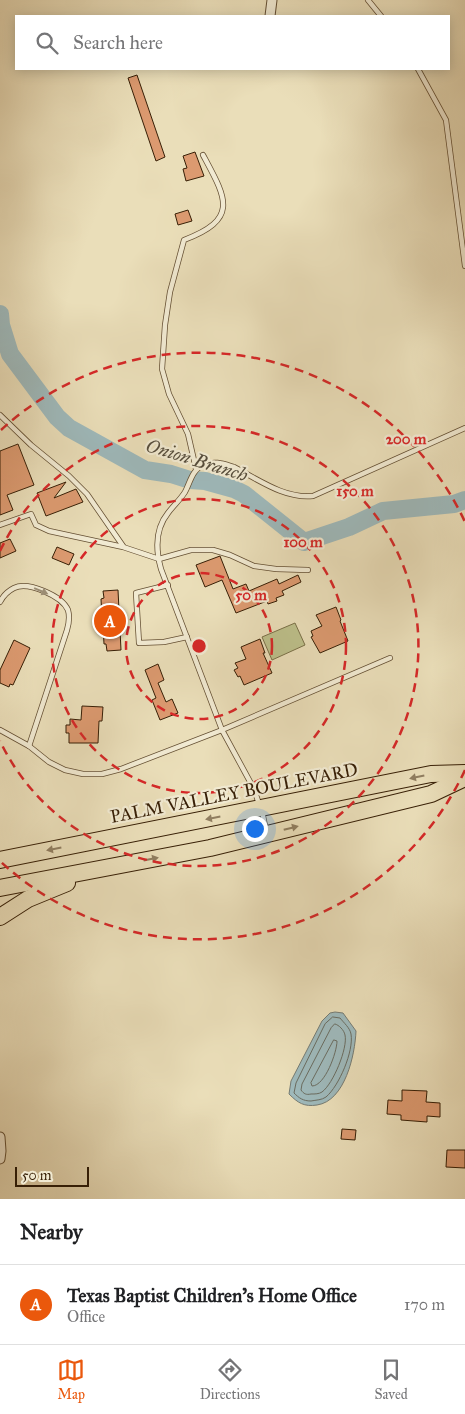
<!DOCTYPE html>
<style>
body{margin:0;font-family:"IM FELL Great Primer",serif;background:#f2f2f2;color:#202124}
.scale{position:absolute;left:15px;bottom:12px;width:74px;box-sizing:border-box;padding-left:5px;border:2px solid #371f06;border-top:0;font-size:14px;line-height:18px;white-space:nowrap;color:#371f06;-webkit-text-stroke:4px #f1ead2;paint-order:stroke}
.you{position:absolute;left:254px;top:828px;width:18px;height:18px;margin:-12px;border:4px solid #fff;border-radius:50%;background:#1a73e8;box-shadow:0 0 0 8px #1a73e833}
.badge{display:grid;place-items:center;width:32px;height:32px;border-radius:50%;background:#ea580c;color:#fff;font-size:16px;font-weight:700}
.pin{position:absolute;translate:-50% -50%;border:2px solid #fff;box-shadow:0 1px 5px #0006}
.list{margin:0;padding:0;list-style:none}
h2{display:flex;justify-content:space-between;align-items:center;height:65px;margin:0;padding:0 20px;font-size:21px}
h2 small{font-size:16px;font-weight:400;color:#757577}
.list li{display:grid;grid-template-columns:32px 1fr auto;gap:15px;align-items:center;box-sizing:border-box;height:80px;padding:0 20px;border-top:1px solid #e0e0e0}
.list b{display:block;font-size:19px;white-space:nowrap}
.list p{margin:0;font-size:16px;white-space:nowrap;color:#757577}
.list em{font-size:16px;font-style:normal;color:#757577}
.icon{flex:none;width:28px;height:28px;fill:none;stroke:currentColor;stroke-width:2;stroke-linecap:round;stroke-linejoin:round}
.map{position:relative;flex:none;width:465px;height:1199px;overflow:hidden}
.search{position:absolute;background:#fff;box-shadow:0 2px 12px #0003;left:15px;right:15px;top:15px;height:55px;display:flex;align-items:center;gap:12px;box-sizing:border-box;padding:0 18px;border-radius:0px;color:#757577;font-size:19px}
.sheet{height:145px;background:#fff}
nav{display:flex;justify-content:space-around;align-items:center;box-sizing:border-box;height:70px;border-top:1px solid #e0e0e0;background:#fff;font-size:14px;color:#757577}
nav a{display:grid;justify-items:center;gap:2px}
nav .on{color:#ea580c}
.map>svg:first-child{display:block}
</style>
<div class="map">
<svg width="465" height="1199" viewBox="0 0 465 1199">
<rect width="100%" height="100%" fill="#eadeb9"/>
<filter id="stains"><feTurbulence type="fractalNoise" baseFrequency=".004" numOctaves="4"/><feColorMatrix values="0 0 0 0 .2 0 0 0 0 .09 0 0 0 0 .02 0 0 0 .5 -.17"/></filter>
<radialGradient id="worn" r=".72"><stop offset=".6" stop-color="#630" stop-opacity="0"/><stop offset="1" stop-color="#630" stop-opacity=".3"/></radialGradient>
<!-- green -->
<polygon fill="#bdc08b" stroke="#7a7048" points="295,623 305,645 272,660 262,637"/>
<!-- water -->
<path fill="#9eb9bb" stroke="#757b73" d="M335,1012l8,1 13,18c-1,24 -11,70 -39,74 -13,2 -19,-2 -28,-11l2,-13 31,-60 8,-8z"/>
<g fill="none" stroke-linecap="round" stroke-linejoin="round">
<!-- shore -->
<g stroke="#6a6c60" stroke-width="1">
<path d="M333,1017l7,1c4,5 10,10 11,16 3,17 -12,52 -25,63 -4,3 -10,3 -15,4 -8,0 -12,-3 -17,-8l2,-10 29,-59z"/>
<path d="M335,1024c4,1 9,6 10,11 3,13 -12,49 -23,57 -3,2 -7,2 -11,2 -5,1 -7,0 -10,-4l1,-6 29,-56z"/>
<path d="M334,1040l3,1c0,11 -12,45 -25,45l-1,-3z"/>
</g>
<!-- river -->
<polyline stroke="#9eb9bb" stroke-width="18" points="0,314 1,325 10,354 57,417 69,428 145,470 171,474 190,480 205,481 234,489 244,494 304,542 349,527 383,511 454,504 465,500"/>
</g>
<!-- building -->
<g fill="#dc9a70" stroke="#371f06">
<polygon points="137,75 165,157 156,161 128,78"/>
<polygon points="195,152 204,176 186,181 183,169 187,168 183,156"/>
<polygon points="188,210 192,221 178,225 175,214"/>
<polygon points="18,444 34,485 7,495 13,510 0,515 0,451"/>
<polygon points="66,482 54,498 76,489 83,502 46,516 37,493"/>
<polygon points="10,539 16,551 0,558 0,543"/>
<polygon points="57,547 74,554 69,565 52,558"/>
<polygon points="220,556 233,589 246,584 249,591 277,579 279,584 298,575 301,582 282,591 284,595 276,598 277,601 268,604 267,601 236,613 222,580 205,587 196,565"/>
<polygon points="118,590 121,650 107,651 106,644 104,644 103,625 100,625 99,618 102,618 101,599 104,598 103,591"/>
<polygon points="336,607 341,620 340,621 348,641 320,653 311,637 313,636 311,631 322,626 316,615"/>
<polygon points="260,639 265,653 263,653 272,673 244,685 240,676 238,677 234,670 238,668 235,663 246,659 241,647"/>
<polygon points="14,640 30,648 13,685 10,684 9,687 0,683 0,670"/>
<polygon points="158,664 164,680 158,683 166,702 172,699 178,713 160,720 152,700 156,698 145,670"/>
<polygon points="82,706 103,707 102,721 99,721 98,743 69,743 69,733 66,733 66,725 70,725 70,719 81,720"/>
<polygon points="402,1090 427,1091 426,1102 440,1103 440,1117 427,1116 427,1122 401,1120 401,1115 387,1114 388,1100 402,1101"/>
<polygon points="342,1129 356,1130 355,1140 341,1139"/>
<polygon points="447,1150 465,1150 465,1168 446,1167"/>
</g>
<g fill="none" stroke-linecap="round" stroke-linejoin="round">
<defs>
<g id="lane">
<polyline points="368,0 381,16"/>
<polyline points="418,69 446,120 465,266"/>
<polyline points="0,415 31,445 69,476 87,494 123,546"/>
<path d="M196,469l-8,-35 -19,-40 -7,-25 3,-44 5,-33 14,-52c56,-21 42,-42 19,-85"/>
<polyline points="0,525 31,514 36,525 49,531 123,547 159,559 191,550 213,550 230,555 254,566 276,569 308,570"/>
<polyline points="168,585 136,593 139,643 164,642 187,637"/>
<path d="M0,602c3,-6 8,-11 14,-14 14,-7 48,8 54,22 2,7 1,13 -1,20l-38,116"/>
<polyline points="0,730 29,746 49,762 65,770 83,774 102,774 121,769 222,730 390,658"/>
<path d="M259,804l-5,-15 -32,-59 -61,-161c-5,-18 -6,-40 7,-56 5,-7 12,-13 17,-21 5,-9 7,-23 19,-27 10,-5 20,-1 30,2 25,13 51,32 79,29l152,-68"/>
<polyline points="262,811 266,830"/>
</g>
<g id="street">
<polyline points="270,16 272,0"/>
<polyline points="0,1137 1,1151 0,1159"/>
</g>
<g id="highway">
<polyline points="0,860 431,774 465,773"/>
<polyline points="0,888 210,848 431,794 465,778"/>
<polyline points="0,917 28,899 67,883"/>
</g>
</defs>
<!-- lane casing -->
<use href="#lane" stroke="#644f33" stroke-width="6"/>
<!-- street casing -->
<use href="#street" stroke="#644f33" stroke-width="11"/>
<!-- highway casing -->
<use href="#highway" stroke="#371f06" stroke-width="18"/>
<!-- lane -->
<use href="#lane" stroke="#f1ead2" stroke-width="4.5"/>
<!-- street -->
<use href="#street" stroke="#f1ead2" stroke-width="9"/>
<!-- highway -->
<use href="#highway" stroke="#eadeb9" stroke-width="16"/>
</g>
<!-- one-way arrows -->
<defs><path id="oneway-solid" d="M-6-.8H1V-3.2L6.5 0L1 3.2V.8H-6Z" transform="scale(1.25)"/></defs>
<use fill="#9d8f76" href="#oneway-solid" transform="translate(41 591) rotate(23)"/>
<g fill="#907e60">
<use href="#oneway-solid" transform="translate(417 777) rotate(168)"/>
<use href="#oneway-solid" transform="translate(213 818) rotate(169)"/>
<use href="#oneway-solid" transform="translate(291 828) rotate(-14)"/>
<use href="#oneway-solid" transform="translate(54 849) rotate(169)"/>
<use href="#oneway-solid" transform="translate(151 859) rotate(-11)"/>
</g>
<!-- distance rings -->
<g fill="none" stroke="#d62828" stroke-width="2.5" stroke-dasharray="9 6">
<circle cx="199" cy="646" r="73"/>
<circle cx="199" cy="646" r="147"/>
<path d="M0 551A220 220 0 1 1 0 741"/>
<path d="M465 770A293 293 0 0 1 1 862M1 430A293 293 0 0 1 465 522"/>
</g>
<g text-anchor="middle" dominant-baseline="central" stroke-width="4.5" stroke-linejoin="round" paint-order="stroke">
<!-- street labels -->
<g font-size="18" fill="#371f06" stroke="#f1ead2">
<text transform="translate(234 793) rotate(-11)">PALM VALLEY BOULEVARD</text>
</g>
<!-- water labels -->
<g font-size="19" font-style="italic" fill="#564d3c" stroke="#f1ead2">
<text transform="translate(197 460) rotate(17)">Onion Branch</text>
</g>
</g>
<circle cx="199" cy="646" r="8" fill="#d62828" stroke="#f1ead2" stroke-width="2.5"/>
<g font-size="15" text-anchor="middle" font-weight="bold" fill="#d62828" stroke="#f1ead2" stroke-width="4.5" stroke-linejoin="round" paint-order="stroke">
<text x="406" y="444">200 m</text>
<text x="355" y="496">150 m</text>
<text x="303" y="547">100 m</text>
<text x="251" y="600">50 m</text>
</g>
<rect width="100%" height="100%" filter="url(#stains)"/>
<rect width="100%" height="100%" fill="url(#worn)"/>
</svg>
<div class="scale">50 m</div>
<div class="you"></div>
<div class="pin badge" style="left:110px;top:621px">A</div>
<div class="search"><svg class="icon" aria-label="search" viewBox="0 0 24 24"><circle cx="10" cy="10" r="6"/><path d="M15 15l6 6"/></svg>Search here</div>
</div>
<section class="sheet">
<h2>Nearby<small></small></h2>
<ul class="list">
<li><span class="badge">A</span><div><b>Texas Baptist Children's Home Office</b><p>Office</p></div><em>170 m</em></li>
</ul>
</section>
<nav>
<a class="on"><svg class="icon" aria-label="map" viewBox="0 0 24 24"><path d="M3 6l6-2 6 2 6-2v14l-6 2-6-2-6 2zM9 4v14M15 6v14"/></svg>Map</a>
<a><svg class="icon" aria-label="directions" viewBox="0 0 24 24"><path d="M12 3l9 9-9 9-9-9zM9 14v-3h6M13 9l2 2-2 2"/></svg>Directions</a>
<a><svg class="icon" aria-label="saved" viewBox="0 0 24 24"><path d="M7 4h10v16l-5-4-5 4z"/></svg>Saved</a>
</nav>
